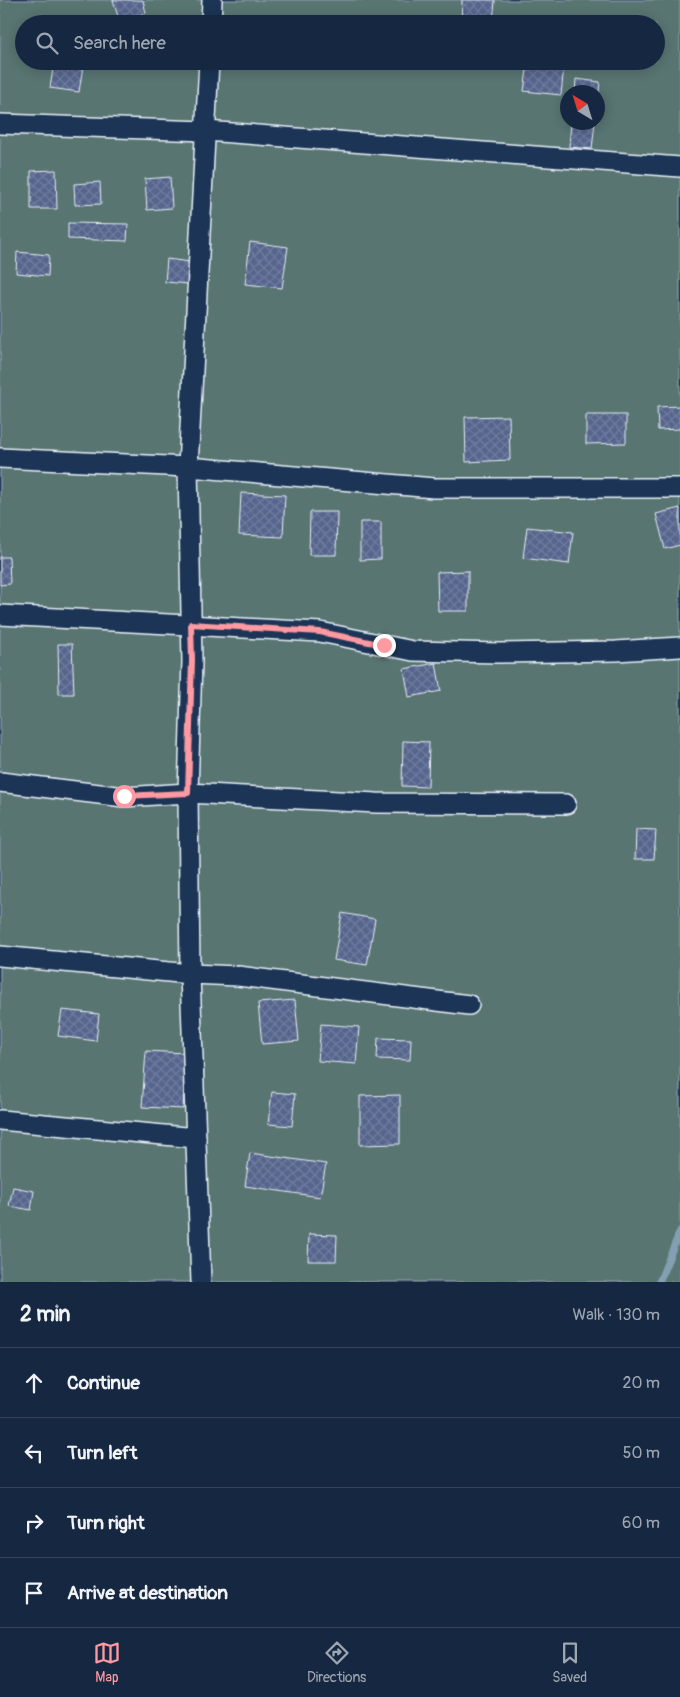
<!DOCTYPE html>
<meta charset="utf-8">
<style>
body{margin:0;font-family:Pangolin,sans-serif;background:#1f3048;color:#f1f3f6}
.compass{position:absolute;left:560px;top:85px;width:45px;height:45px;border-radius:50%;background:#162841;box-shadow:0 2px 12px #0003;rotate:322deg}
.stop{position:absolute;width:15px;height:15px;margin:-11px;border:4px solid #ff9aa2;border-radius:50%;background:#fff}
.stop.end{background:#ff9aa2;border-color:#fff;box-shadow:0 1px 5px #0008}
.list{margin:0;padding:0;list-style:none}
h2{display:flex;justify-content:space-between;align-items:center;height:65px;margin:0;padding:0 20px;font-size:21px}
h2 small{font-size:16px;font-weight:400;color:#9ea6b1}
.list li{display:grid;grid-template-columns:32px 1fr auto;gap:15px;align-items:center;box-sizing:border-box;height:70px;padding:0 20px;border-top:1px solid #35445a}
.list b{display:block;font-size:19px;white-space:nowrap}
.list em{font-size:16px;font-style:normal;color:#9ea6b1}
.icon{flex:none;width:28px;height:28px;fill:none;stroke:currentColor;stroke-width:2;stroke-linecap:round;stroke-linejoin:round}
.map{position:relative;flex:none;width:680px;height:1282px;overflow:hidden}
.search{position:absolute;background:#162841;box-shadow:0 2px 12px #0003;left:15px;right:15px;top:15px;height:55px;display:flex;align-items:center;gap:12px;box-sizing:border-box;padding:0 18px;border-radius:28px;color:#9ea6b1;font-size:19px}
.sheet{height:345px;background:#162841}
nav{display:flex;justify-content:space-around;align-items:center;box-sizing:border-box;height:70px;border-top:1px solid #35445a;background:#162841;font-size:14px;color:#9ea6b1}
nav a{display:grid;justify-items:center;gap:2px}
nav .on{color:#ff9aa2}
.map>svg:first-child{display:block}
</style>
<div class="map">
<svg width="680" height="1282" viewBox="0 0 680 1282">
<defs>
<pattern id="building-cross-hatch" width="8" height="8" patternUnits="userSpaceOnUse" patternTransform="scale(1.25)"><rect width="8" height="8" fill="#57658d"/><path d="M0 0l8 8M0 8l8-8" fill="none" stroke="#6f7c9e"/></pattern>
</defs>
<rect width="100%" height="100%" fill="#1d3557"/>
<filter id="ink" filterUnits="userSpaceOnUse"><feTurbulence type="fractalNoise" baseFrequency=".02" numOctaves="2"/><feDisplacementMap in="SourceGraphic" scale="10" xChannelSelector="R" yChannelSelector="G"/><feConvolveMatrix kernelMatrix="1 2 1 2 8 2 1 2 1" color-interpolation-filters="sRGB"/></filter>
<g filter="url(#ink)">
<!-- grass -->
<path fill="#587472" stroke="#a0b2b5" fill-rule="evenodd" d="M0,0h680v1282h-680zM24,24h632v37h-632zM568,92h30v30h-30z"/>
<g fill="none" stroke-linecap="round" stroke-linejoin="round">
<!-- stream -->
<polyline stroke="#82a0b1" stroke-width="7" points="659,1282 680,1231"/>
</g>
<!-- building -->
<g fill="url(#building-cross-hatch)" stroke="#e8f1f8">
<polygon points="113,0 143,0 146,13 119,20"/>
<polygon points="462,0 495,0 493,24 461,24"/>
<polygon points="161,19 197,21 197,24 161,24"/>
<polygon points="459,61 492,61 491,64 459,63"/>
<polygon points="54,62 83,66 79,92 50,88"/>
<polygon points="528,62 564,66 561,95 524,91"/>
<polygon points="576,79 600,82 598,101 598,92 575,92"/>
<polygon points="571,122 595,122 592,149 569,147"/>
<polygon points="56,170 57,209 31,209 31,171"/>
<polygon points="170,177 172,208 147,210 145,179"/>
<polygon points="100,182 101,204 75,205 74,184"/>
<polygon points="68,223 128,224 127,241 68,239"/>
<polygon points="250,242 288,247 282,288 245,284"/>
<polygon points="17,252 49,255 48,276 16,273"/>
<polygon points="167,259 190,262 188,284 165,282"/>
<polygon points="680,406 680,429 658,430 657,407"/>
<polygon points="586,415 626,415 626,443 586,444"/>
<polygon points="509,416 510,460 466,462 465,417"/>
<polygon points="241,493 285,495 283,537 239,535"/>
<polygon points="680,508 680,545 665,549 656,514"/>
<polygon points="310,512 337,512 336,555 309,555"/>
<polygon points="360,522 381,522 381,559 360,560"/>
<polygon points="527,527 573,532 569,564 523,558"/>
<polygon points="0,557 9,557 10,584 0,585"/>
<polygon points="468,571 468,611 438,611 437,572"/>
<polygon points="58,644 72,644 74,694 59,694"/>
<polygon points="436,663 441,691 409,697 404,669"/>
<polygon points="403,741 429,742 428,787 402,786"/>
<polygon points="636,829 656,830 654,859 635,859"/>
<polygon points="342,913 375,919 367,965 334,960"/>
<polygon points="295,1000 299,1041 262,1044 258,1003"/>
<polygon points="62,1010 99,1014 96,1041 58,1036"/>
<polygon points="321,1024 359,1027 356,1064 318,1061"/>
<polygon points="378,1038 411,1039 410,1060 377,1059"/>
<polygon points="146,1051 186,1053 183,1109 142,1107"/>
<polygon points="272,1092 295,1094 292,1126 268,1124"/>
<polygon points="400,1095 400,1144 360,1145 360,1096"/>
<polygon points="250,1153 326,1164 320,1197 245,1186"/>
<polygon points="13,1187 34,1191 31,1210 9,1206"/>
<polygon points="309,1234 337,1235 336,1261 308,1261"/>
</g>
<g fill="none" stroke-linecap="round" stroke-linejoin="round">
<defs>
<g id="street">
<polyline points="211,24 212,0"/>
<polyline points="0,124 206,131 680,167"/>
<polyline points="0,458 188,467 434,488 680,488"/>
<polyline points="0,615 320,632 413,651 499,653 616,651 680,647"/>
<polyline points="0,782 124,797 188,793 376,803 566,804"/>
<polyline points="0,956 190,974 238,976 469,1005"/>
<polyline points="0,1120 196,1138"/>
<polyline points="201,1282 190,974 188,793 192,661 188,467 209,61"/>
</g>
</defs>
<!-- street casing -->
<use href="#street" stroke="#e8f1f8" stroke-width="22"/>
<!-- street -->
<use href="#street" stroke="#1d3557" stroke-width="19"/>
</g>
</g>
<g fill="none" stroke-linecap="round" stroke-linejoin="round" filter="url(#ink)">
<!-- route -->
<polyline stroke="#ff9aa2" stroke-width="6" points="124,796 188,793 192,660 191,624 320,632 384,645"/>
</g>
</svg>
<svg class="compass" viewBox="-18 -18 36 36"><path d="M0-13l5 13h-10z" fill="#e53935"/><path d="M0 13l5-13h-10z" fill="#9ea6b1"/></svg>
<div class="stop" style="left:124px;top:796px"></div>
<div class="stop end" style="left:384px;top:645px"></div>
<div class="search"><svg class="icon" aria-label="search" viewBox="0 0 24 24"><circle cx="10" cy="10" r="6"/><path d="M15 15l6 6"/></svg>Search here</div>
</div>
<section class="sheet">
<h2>2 min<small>Walk · 130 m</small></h2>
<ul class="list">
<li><svg class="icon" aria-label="ahead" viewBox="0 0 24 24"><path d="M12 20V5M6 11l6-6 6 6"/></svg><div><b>Continue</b></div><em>20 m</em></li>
<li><svg class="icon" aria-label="left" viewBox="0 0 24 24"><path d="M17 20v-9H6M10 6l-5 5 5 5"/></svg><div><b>Turn left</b></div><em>50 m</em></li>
<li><svg class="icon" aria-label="right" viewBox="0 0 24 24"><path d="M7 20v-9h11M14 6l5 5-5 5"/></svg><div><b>Turn right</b></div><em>60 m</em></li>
<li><svg class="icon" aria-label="arrive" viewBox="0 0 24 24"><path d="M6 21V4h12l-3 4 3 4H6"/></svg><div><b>Arrive at destination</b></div></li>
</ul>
</section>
<nav>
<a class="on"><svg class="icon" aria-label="map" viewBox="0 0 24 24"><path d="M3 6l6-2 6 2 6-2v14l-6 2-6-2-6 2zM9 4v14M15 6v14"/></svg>Map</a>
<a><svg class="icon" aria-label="directions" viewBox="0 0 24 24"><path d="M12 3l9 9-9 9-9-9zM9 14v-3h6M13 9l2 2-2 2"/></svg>Directions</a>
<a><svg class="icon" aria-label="saved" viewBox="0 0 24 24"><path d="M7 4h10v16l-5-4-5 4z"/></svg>Saved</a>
</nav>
